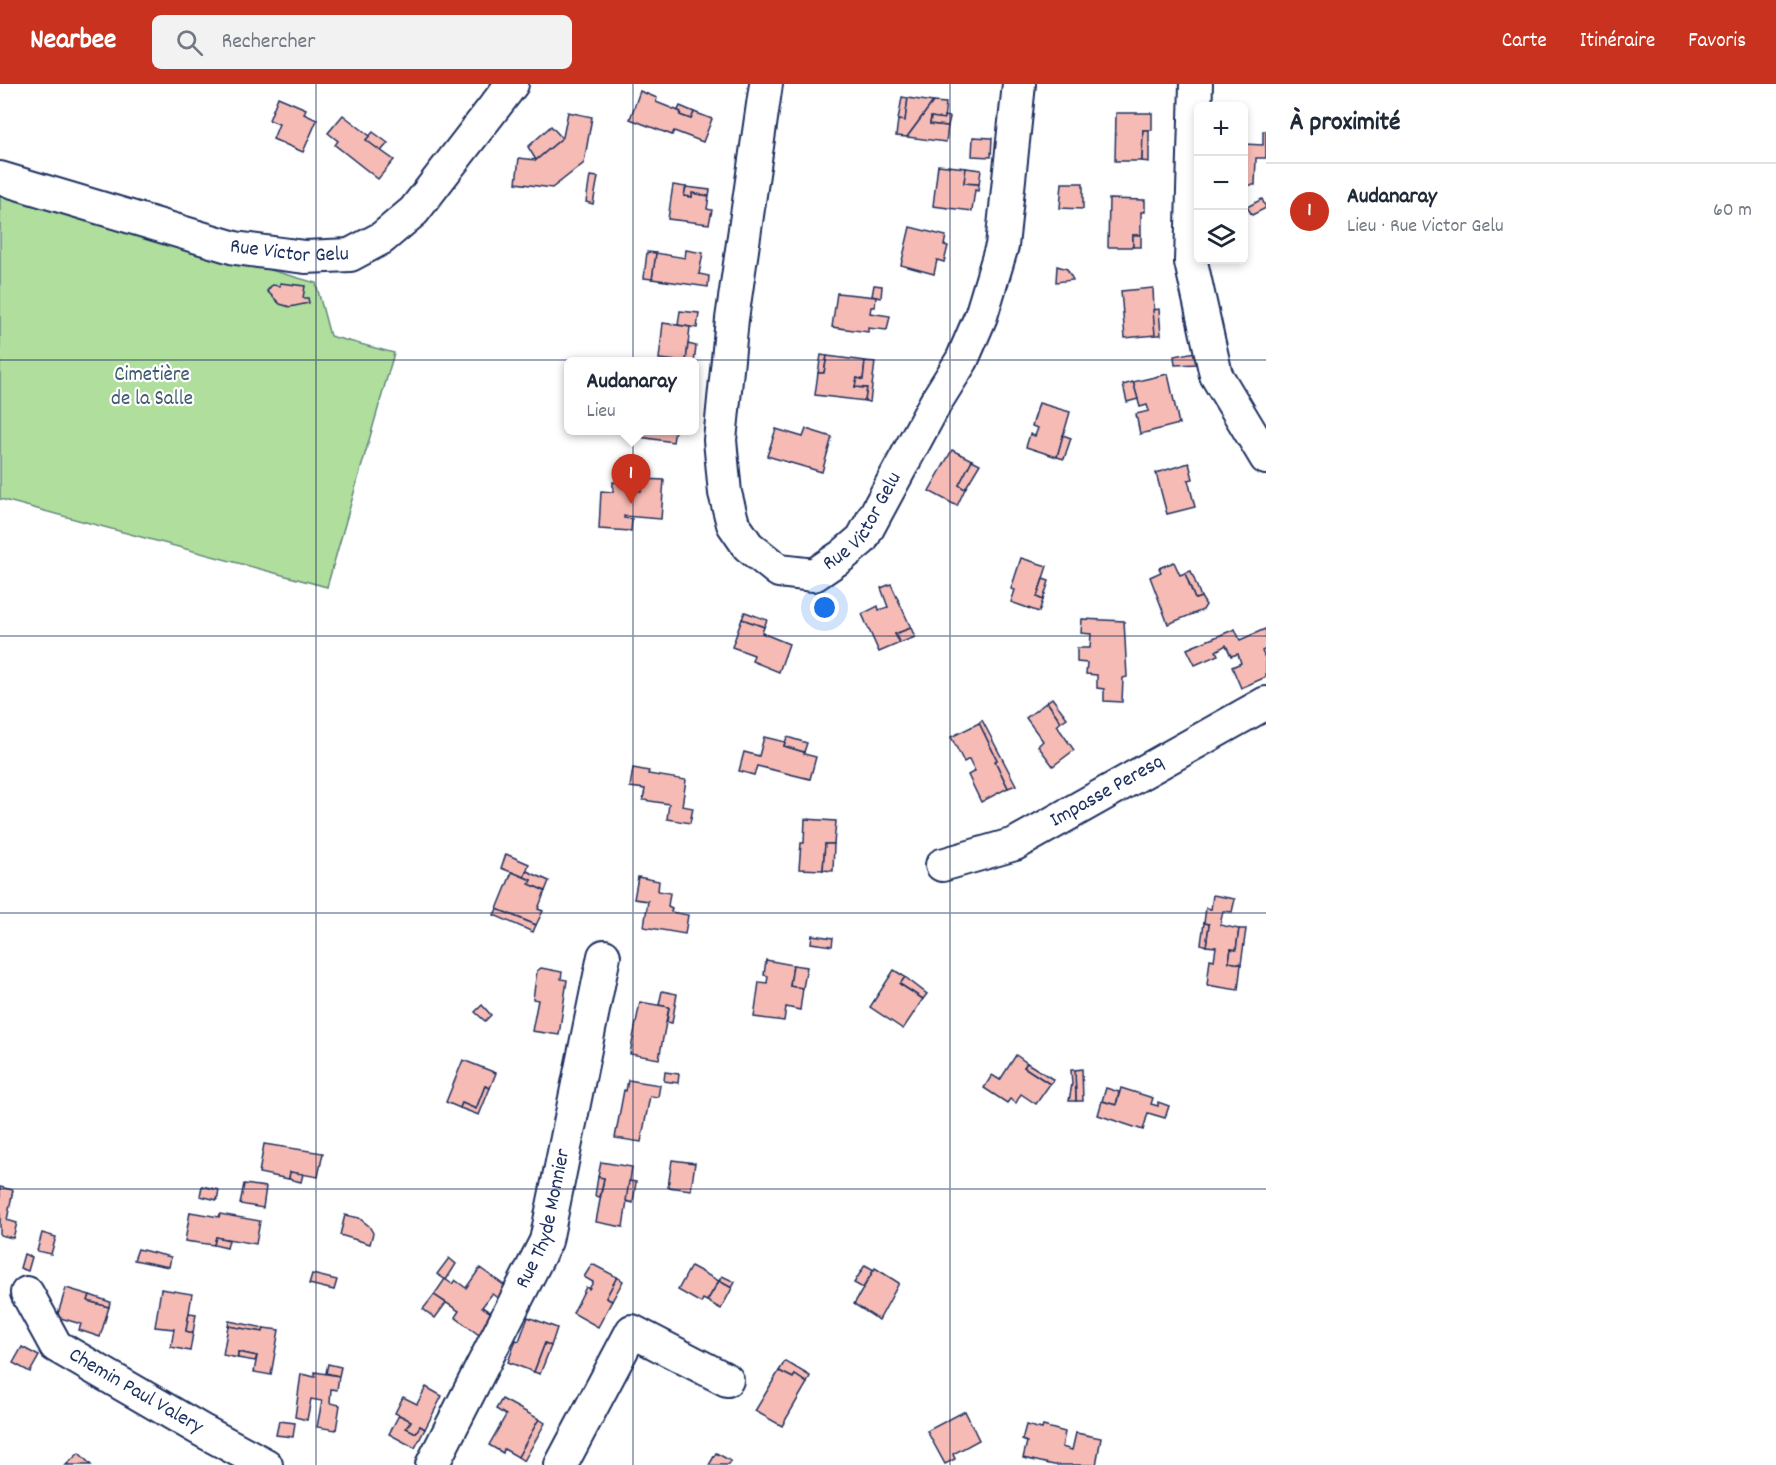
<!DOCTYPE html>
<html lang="fr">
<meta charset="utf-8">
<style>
body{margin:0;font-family:Dekko,sans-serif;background:#f2f2f3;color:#1f2937}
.controls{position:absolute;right:18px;top:18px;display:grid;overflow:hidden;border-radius:9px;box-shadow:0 3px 9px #0003}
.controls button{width:54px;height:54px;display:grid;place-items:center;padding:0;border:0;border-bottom:2px solid #e0e1e3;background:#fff;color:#1f2937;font:30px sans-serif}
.you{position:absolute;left:825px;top:524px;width:21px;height:21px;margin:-15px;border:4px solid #fff;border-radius:50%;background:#1a73e8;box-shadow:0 0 0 9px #1a73e833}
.badge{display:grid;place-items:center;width:39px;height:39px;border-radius:50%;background:#c8321e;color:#fff;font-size:20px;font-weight:700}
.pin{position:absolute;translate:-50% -50px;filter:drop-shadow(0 2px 3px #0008)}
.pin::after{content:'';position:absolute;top:32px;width:21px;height:18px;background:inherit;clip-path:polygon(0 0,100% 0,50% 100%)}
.popup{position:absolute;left:564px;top:273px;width:135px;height:78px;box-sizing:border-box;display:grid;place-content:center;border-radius:9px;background:#fff;filter:drop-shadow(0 2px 4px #0005);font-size:20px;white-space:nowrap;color:#747a83}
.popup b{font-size:22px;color:#1f2937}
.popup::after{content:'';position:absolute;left:50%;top:100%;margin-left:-12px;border:12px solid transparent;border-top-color:#fff}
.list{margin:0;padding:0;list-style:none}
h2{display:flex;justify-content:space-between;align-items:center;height:78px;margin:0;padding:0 24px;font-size:26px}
h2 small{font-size:20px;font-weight:400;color:#747a83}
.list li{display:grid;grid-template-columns:39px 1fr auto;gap:18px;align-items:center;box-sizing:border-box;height:96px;padding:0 24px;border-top:2px solid #e0e1e3}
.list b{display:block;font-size:22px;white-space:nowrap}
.list p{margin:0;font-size:20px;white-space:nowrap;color:#747a83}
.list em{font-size:20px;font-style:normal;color:#747a83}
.icon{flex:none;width:33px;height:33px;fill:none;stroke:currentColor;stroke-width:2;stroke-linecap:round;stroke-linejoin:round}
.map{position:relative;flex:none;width:1266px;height:1381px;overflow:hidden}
header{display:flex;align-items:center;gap:36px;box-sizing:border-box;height:84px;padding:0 30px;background:#c8321e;color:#fff}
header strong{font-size:28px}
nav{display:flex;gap:33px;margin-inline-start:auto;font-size:21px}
.search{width:420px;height:54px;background:#f2f2f3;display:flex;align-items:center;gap:15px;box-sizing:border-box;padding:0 21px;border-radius:9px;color:#747a83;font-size:22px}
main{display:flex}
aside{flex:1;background:#fff}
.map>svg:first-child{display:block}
</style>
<header>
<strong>Nearbee</strong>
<div class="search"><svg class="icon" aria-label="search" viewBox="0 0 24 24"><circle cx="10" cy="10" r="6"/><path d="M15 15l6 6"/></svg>Rechercher</div>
<nav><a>Carte</a><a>Itinéraire</a><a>Favoris</a></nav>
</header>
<main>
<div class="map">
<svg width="1266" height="1381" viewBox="0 0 1266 1381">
<rect width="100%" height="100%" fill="#fff"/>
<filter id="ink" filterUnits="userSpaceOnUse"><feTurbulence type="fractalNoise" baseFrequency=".0167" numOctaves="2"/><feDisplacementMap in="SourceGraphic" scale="12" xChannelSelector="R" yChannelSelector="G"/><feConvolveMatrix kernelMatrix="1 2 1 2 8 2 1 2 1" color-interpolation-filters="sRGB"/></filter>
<g filter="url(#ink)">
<!-- green -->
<polygon fill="#afde9d" stroke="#65867e" stroke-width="1.5" points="0,108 316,199 330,252 394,269 327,503 0,415"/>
<!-- building -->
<g fill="#f6bbb5" stroke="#1b2f5e" stroke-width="1.5">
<polygon points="640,7 657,14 656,18 681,28 680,31 691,35 694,28 712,35 703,58 674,47 672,51 630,35"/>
<polygon points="278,13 306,25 304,30 317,36 303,68 273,55 279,40 269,36"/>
<polygon points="902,13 908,14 905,37 898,36"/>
<polygon points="908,14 933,18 907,53 896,52 898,36 905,37"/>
<polygon points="933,18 946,19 944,35 931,33 930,40 948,42 946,58 907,53"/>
<polygon points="680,22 694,28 691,35 680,31 681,28 678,26"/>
<polygon points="568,28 592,33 584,79 552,104 516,99 519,74 536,76 563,53"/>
<polygon points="1116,29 1152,29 1152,46 1143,46 1142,77 1115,77"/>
<polygon points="343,31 370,52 366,56 394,76 378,95 335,61 338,57 328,49"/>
<polygon points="944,32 950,33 948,42 930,40 931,33 944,35"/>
<polygon points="551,42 562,54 536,76 528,63"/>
<polygon points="1143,46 1149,46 1149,78 1142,77"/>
<polygon points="1263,47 1266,47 1266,74 1256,74 1255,101 1244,101 1244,60 1263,61"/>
<polygon points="373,48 388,59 381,67 366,56"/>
<polygon points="973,53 992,54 991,73 972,72"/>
<polygon points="938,81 966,84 964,99 979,100 978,107 975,106 972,127 933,122"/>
<polygon points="966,84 981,86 979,100 964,99"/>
<polygon points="590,92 598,93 593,120 586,118"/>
<polygon points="1062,99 1083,99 1083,125 1060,124"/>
<polygon points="673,101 686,103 684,112 692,113 692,109 709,112 707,125 712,126 709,140 668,135"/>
<polygon points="686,103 710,106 709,112 692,109 692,113 684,112"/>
<polygon points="1109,115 1145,116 1145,128 1141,128 1141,151 1133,151 1133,163 1108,163"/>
<polygon points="1262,115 1266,124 1252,131 1247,123"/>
<polygon points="910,143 946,152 944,161 948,162 944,178 937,176 934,190 901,181"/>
<rect x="1133" y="151" width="8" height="12"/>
<polygon points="686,166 703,169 699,190 709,192 708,203 652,195 656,169 685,174"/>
<polygon points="647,168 656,169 652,195 644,194"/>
<polygon points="1057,182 1067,185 1073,196 1056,198"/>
<polygon points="280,199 305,202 303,214 308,214 309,219 290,223 280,220 267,207 272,201 280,202"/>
<polygon points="874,201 882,202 881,214 872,212"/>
<polygon points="1153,204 1155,251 1125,254 1121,207"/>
<polygon points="837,209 876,213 875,223 871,223 870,229 890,232 887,246 868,244 868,248 832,243"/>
<polygon points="1159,225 1161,251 1155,251 1153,226"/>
<polygon points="680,227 699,229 697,244 678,241"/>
<polygon points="663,239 690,243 686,278 659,275"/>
<polygon points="688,260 696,262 694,279 686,278"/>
<polygon points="1195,268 1198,280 1175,281 1174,272"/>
<polygon points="821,271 827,272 824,289 818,289"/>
<polygon points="827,272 865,277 863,296 857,294 855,303 867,304 865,317 815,311 818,289 824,289"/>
<polygon points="865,277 875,278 870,318 865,317 867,304 855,303 857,294 863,296"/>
<polygon points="1168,290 1179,340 1140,350 1136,330 1149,327 1147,321 1140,323 1133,298"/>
<polygon points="1133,298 1138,315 1127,318 1123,301"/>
<polygon points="1039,319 1070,328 1057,373 1026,363 1030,350 1035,352 1038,344 1032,342"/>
<polygon points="776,345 803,353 806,345 832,353 822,388 767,372"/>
<polygon points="641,346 675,346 673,358 640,353"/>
<polygon points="1063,351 1071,354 1064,375 1057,373"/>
<polygon points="952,366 972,376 959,401 965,405 957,422 929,407"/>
<polygon points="972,376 980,380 965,405 959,401"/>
<polygon points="1189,379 1193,395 1188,396 1195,423 1167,430 1156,389"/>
<polygon points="642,395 664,396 661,435 624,432 624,434 632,435 631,447 599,445 601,407 613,408 613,398 624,399 626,406 641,407"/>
<polygon points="1021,474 1047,482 1037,513 1043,516 1039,528 1011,518 1015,506 1011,505"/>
<polygon points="1174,478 1180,491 1185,489 1195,515 1201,513 1206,521 1203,526 1168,540 1150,493 1161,488 1159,484"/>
<polygon points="1191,487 1201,513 1195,515 1185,489"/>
<polygon points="1043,495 1049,497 1043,516 1037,513"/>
<polygon points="891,500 911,544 895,550 900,559 879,568 862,530 878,522 879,526 888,523 881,504"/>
<polygon points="745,528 767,536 764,543 742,535"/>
<polygon points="742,535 764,543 762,549 789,560 779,588 752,577 754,571 732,563"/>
<polygon points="1082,535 1124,537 1127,593 1123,594 1122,618 1104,617 1104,605 1097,604 1097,591 1086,590 1087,579 1077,578 1077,564 1090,564 1091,550 1081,549"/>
<polygon points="911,544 915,553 900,559 895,550"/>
<polygon points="1235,545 1240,556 1265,545 1266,547 1266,565 1262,567 1266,576 1266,593 1241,604 1232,583 1241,579 1238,570 1231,572 1226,561 1216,567 1218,571 1195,581 1187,565"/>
<polygon points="1052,614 1067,634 1061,638 1047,618"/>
<polygon points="1047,618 1061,638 1057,642 1074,666 1053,682 1038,662 1043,657 1026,634"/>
<polygon points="982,636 1016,701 1008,704 995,677 997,676 979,639"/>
<polygon points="979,639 997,676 995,677 1008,704 981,718 968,691 975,687 969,675 964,678 951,653"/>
<polygon points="764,653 785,658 784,662 804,668 804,670 816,673 810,695 757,682 754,691 739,687 744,668 759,672"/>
<polygon points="787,653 807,659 804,668 784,662"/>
<polygon points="633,684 649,687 648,690 686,696 682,722 693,724 690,739 667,735 669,720 643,716 645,705 630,703"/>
<polygon points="805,735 836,737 834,760 825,760 823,786 799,785 801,759 804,759"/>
<polygon points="825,760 834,760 833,787 823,786"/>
<polygon points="506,770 529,780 524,793 501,784"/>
<polygon points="527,787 549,797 545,807 529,800 531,796 524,793"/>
<polygon points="512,788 531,796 529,800 545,807 538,825 543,827 536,841 497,825"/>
<polygon points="638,793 659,797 658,807 670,809 668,822 672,824 671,828 688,831 685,850 644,843 648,817 634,815"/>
<polygon points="1213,811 1235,815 1232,828 1223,827 1220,841 1239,845 1236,866 1231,865 1229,878 1241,880 1238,906 1207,901 1210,875 1214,876 1216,863 1206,862 1209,840 1204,839 1206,824 1211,825"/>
<polygon points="497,825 536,841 533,848 494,831"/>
<polygon points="1204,839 1209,840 1206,862 1201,860"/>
<polygon points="1239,845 1246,845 1241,880 1229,878 1231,865 1236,866"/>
<polygon points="812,851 833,854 832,862 811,859"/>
<polygon points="766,876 793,881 790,902 803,904 800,926 786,923 784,937 754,933 759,898 767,899 768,892 764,891"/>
<polygon points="793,881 807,883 803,904 790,902"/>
<polygon points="541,884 562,888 561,895 567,896 559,951 532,947 538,916 533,915 537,887"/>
<polygon points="894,886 905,893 900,900 923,915 903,945 870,923"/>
<polygon points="905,893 927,910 923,915 900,900"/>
<polygon points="662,907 677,910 672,939 667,938 669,923 659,921"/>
<polygon points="640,918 669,923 659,975 630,970"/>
<polygon points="482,921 491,931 485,937 475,928"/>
<polygon points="1016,971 1027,979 1024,983 1050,1000 1036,1020 1021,1010 1016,1019 1010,1015 1007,1019 984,1004 992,991 1000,996"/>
<polygon points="463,976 496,989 490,1004 485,1002 476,1025 462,1019 460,1024 446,1018"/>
<polygon points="1027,979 1054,996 1050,1000 1024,983"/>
<polygon points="1082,985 1083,1017 1076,1017 1075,986"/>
<polygon points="1071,986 1075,986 1076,1017 1069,1017 1072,1000"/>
<polygon points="665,988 679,990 678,999 664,997"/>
<polygon points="628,996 660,1001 658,1013 650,1012 641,1058 615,1054 624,1006 626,1007"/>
<polygon points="485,1002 490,1004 479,1031 460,1024 462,1019 476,1025"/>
<polygon points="1106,1004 1119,1008 1116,1021 1102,1017"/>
<polygon points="1121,1004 1153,1014 1151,1020 1158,1022 1158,1018 1169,1022 1165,1034 1148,1029 1143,1046 1098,1031 1102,1017 1116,1021"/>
<polygon points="264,1060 323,1069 318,1093 290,1088 289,1095 259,1089"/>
<polygon points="672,1076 695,1079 691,1106 668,1103"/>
<polygon points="601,1078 632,1083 623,1143 596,1138 604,1094 598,1093"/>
<polygon points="290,1088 303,1090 301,1098 289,1095"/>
<polygon points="598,1093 604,1094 600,1113 595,1112"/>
<polygon points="629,1097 636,1098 633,1119 626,1117"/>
<polygon points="244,1100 266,1103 263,1124 240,1120"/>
<polygon points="202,1102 219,1106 217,1116 200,1112"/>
<polygon points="0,1103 13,1106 7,1136 17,1139 13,1154 0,1151"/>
<polygon points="190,1128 219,1133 220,1130 260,1137 256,1160 216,1153 214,1161 185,1157"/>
<polygon points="345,1131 359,1134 369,1142 373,1149 370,1160 340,1151"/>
<polygon points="42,1149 56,1153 51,1170 37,1167"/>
<polygon points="216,1153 229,1156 227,1164 214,1161"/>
<polygon points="138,1165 171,1173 169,1183 134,1176"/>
<polygon points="24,1170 32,1173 28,1187 20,1184"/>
<polygon points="449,1174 456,1180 446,1196 437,1190"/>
<polygon points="592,1180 617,1193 606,1214 612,1217 598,1243 573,1229 586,1203 589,1205 593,1198 584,1193"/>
<polygon points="865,1181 874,1186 863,1204 854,1199"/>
<polygon points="691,1182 719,1197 707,1217 703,1215 701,1219 678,1206"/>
<polygon points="480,1184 508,1204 499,1215 492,1210 482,1223 493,1230 479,1251 455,1233 459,1227 434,1211 445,1195 452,1200 455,1196 466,1204"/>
<polygon points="875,1184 899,1199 879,1236 854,1220"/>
<polygon points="312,1190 337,1196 334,1206 309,1200"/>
<polygon points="722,1192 735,1198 732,1204 719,1197"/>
<polygon points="617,1193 623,1197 612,1217 606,1214"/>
<polygon points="719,1197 732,1204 721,1225 707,1217"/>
<polygon points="66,1204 90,1211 88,1217 109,1223 100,1253 79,1246 81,1240 57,1233"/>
<polygon points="161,1205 192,1210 186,1247 193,1249 190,1267 171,1263 174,1245 155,1243"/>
<polygon points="90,1211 110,1218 109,1223 88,1217"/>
<polygon points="434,1211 446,1219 435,1234 423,1225"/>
<polygon points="189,1229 196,1230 193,1249 186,1247"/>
<polygon points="528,1233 557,1244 551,1262 545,1259 534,1288 508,1278 516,1256 519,1257"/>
<polygon points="229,1237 264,1244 263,1248 228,1242"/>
<polygon points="228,1242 263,1248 264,1244 279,1246 271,1291 254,1288 257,1272 238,1268 238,1274 223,1271"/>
<polygon points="545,1259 551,1262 540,1290 534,1288"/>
<polygon points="22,1263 39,1272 30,1288 13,1279"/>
<polygon points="238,1268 257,1272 255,1277 238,1274"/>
<polygon points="785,1277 810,1292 807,1299 795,1291 793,1294 779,1287"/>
<polygon points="328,1280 341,1283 339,1292 326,1289"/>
<polygon points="779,1287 793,1294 795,1291 807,1299 782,1342 755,1327"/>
<polygon points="315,1288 339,1292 337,1306 331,1305 330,1319 340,1321 336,1346 317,1343 322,1317 311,1315 307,1336 295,1333 301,1290 315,1293"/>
<polygon points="426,1303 442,1312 425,1345 420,1342 416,1349 406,1344 411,1337 395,1329 403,1313 417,1320"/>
<polygon points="502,1315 539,1335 518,1373 504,1365 503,1369 489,1361 506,1331 496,1325"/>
<polygon points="965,1327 979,1356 953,1370 955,1375 945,1380 927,1347"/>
<polygon points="399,1331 411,1337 406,1344 416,1349 420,1342 425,1345 415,1364 389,1350"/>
<polygon points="539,1335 545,1339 524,1377 518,1373"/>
<polygon points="279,1337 295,1339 293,1353 276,1351"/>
<polygon points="1026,1341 1042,1345 1043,1342 1065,1348 1062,1363 1072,1366 1076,1349 1101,1354 1096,1381 1054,1381 1023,1374 1027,1358 1022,1356"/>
<polygon points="79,1369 91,1381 66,1381"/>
<polygon points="716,1369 731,1377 728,1381 709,1381"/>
</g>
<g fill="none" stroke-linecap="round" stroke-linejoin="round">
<defs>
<g id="minor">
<path id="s1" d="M766,0l-34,235 -12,121 5,53 8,31 15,22 31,25 35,4 28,-19 20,-17 75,-139 25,-40 19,-44 21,-70 17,-162"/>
<polyline points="1196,0 1191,178 1216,291 1266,374"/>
<path id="s2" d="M0,94l235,70 70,9 45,-2 32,-17 32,-27 98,-127"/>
<path id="s3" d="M942,781l73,-21 251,-141"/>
<path id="s4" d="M27,1209l29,53 145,84 65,35"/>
<path id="s5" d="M432,1381l114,-224 58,-285"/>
<polyline points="561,1381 632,1247 727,1296"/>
</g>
</defs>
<!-- minor casing -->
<use href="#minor" stroke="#1b2f5e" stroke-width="36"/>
<!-- minor -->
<use href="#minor" stroke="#fff" stroke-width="32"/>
</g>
</g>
<!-- grid -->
<path fill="none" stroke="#1b2f5e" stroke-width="1.5" stroke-opacity="0.55" d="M316,0v1381M633,0v1381M950,0v1381M0,276h1266M0,552h1266M0,829h1266M0,1105h1266"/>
<g text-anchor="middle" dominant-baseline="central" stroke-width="4.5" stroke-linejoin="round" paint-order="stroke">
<!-- street labels -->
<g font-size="21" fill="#1b2f5e" stroke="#fff">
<text stroke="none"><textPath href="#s2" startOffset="300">Rue Victor Gelu</textPath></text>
<text stroke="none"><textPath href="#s1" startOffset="620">Rue Victor Gelu</textPath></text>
<text stroke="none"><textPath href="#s3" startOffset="182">Impasse Peresq</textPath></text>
<text stroke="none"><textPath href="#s5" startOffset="272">Rue Thyde Monnier</textPath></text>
<text stroke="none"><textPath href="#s4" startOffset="152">Chemin Paul Valery</textPath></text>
</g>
<!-- park labels -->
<g font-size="21" fill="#405b6e" stroke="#fff">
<text x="152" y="292">Cimetière<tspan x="152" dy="24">de la Salle</tspan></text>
</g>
</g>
</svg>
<div class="controls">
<button>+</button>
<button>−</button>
<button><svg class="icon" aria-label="layers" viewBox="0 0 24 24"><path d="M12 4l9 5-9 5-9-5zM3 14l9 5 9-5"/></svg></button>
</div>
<div class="you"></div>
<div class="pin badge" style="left:631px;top:420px">1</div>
<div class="popup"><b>Audanaray</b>Lieu</div>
</div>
<aside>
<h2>À proximité<small></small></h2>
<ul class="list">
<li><span class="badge">1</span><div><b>Audanaray</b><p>Lieu · Rue Victor Gelu</p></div><em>60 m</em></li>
</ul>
</aside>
</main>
